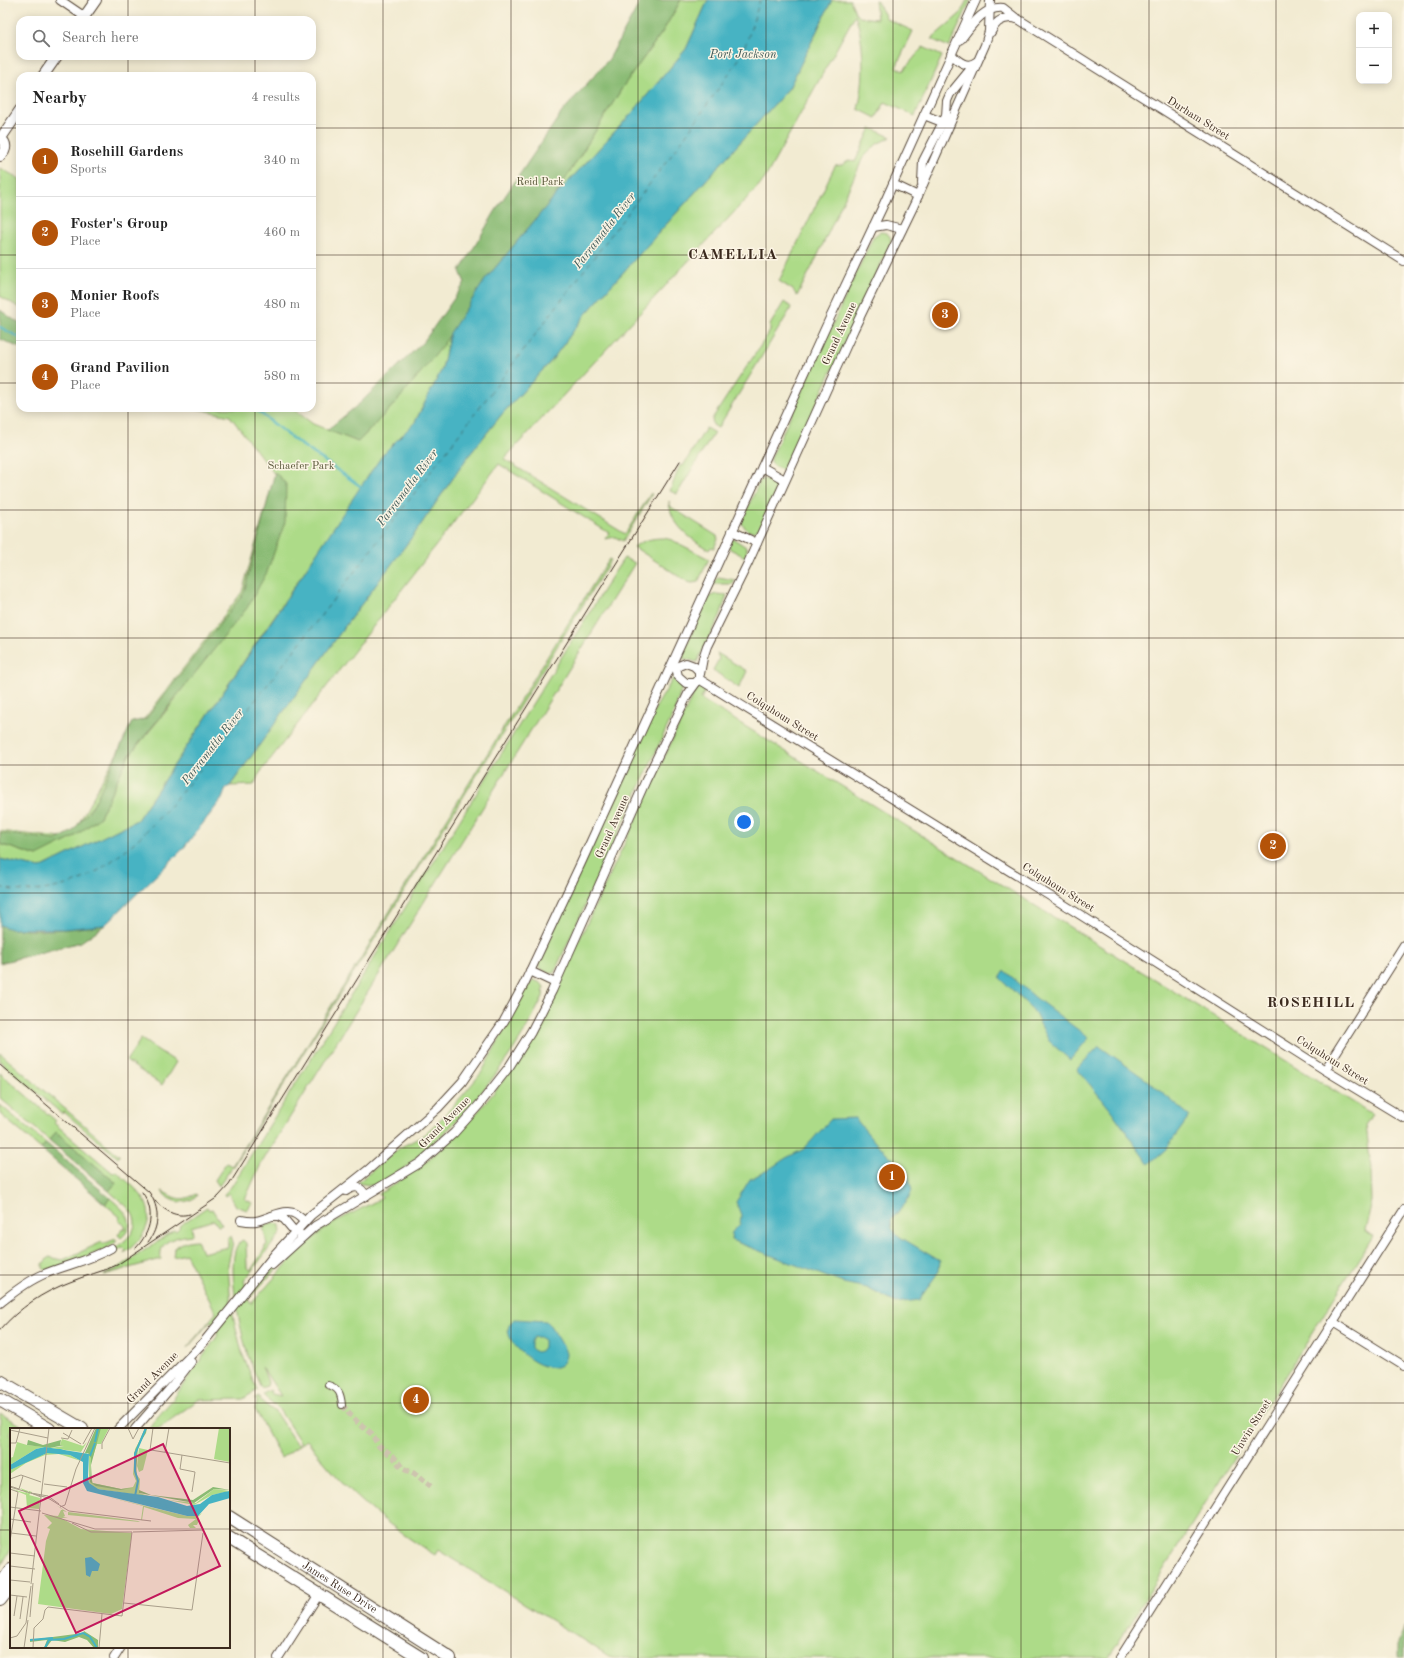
<!DOCTYPE html>
<meta charset="utf-8">
<style>
body{margin:0;font-family:"Old Standard TT",serif;background:#f2f2f2;color:#222}
.controls{position:absolute;right:12px;top:12px;display:grid;overflow:hidden;border-radius:8px;box-shadow:0 2px 10px #0003}
.controls button{width:36px;height:36px;display:grid;place-items:center;padding:0;border:0;border-bottom:1px solid #e0e0e0;background:#fff;color:#222;font:20px sans-serif}
.you{position:absolute;left:744px;top:822px;width:14px;height:14px;margin:-10px;border:3px solid #fff;border-radius:50%;background:#1a73e8;box-shadow:0 0 0 6px #1a73e833}
.badge{display:grid;place-items:center;width:26px;height:26px;border-radius:50%;background:#b45309;color:#fff;font-size:13px;font-weight:700}
.pin{position:absolute;translate:-50% -50%;border:2px solid #fff;box-shadow:0 1px 4px #0006}
.list{margin:0;padding:0;list-style:none}
h2{display:flex;justify-content:space-between;align-items:center;height:52px;margin:0;padding:0 16px;font-size:17px}
h2 small{font-size:13px;font-weight:400;color:#767676}
.list li{display:grid;grid-template-columns:26px 1fr auto;gap:12px;align-items:center;box-sizing:border-box;height:72px;padding:0 16px;border-top:1px solid #e0e0e0}
.list b{display:block;font-size:15px;white-space:nowrap}
.list p{margin:0;font-size:13px;white-space:nowrap;color:#767676}
.list em{font-size:13px;font-style:normal;color:#767676}
.icon{flex:none;width:22px;height:22px;fill:none;stroke:currentColor;stroke-width:2;stroke-linecap:round;stroke-linejoin:round}
.map{position:relative;flex:none;width:1404px;height:1658px;overflow:hidden}
.search{position:absolute;background:#fff;box-shadow:0 2px 10px #0003;left:16px;top:16px;width:300px;height:44px;display:flex;align-items:center;gap:10px;box-sizing:border-box;padding:0 14px;border-radius:12px;color:#767676;font-size:15px}
.panel{position:absolute;background:#fff;box-shadow:0 2px 10px #0003;left:16px;top:72px;width:300px;height:340px;border-radius:12px}
.map>svg:first-child{display:block}
</style>
<div class="map">
<svg width="1404" height="1658" viewBox="0 0 1404 1658">
<rect width="100%" height="100%" fill="#fcf5e5"/>
<filter id="ink" filterUnits="userSpaceOnUse"><feTurbulence type="fractalNoise" baseFrequency=".025" numOctaves="2"/><feDisplacementMap in="SourceGraphic" scale="8" xChannelSelector="R" yChannelSelector="G"/><feConvolveMatrix kernelMatrix="1 2 1 2 8 2 1 2 1" color-interpolation-filters="sRGB"/></filter>
<filter id="wash" filterUnits="userSpaceOnUse"><feTurbulence type="fractalNoise" baseFrequency=".012" numOctaves="4" result="noise"/><feDisplacementMap in="SourceGraphic" scale="16" xChannelSelector="R" yChannelSelector="G"/><feGaussianBlur stdDeviation="0.9" result="paint"/><feColorMatrix in="noise" values="0 0 0 0 0 0 0 0 0 0 0 0 0 0 0 0 0 1.4 0 .05"/><feComposite in="paint" operator="in"/></filter>
<g filter="url(#wash)">
<rect width="100%" height="100%" fill="#f2ebd2"/>
<!-- green -->
<g fill="#addb88" stroke="#748253" fill-rule="evenodd">
<polygon points="681,0 708,0 686,49 633,112 555,196 624,85 663,31"/>
<path d="M832,0h18l6,14 3,3 18,2 -2,-19h1l11,19 26,12 -17,36 7,4 20,-24 19,9 -27,60 -30,-14 -9,16 -18,-9c7,-27 7,-68 -3,-94l-91,165 -260,279 121,75 26,-41 1,1 -29,47 -8,-4 -10,2 4,-6 -110,-69 -240,310 -5,11 -24,1 118,-164 67,-89 52,-75 35,-44 50,-54 33,-45 24,-27 180,-200z"/>
<polygon points="967,0 971,0 949,47 931,39 960,14"/>
<polygon points="871,128 891,137 877,144 863,158 816,259 797,296 793,290 779,281 835,166 842,165 850,160 855,162"/>
<polygon points="0,168 20,179 20,308 0,296"/>
<path d="M880,232c7,0 11,3 11,10l-102,222 -6,5c-6,0 -13,-4 -12,-11l102,-221z"/>
<polygon points="784,302 791,307 790,310 718,428 713,425 712,419 767,336 770,331 770,325"/>
<path d="M450,333l-8,36 -27,53 -31,31 -247,367 -97,48 -40,-9v-15l37,12 -37,-13v-12l62,7 12,-6 59,-108 12,-6 97,-126 33,-117 -45,-59 -36,-8h98l21,16 45,18 40,-42zM176,699l-48,58 -28,60 -13,10 39,-69z"/>
<polygon points="706,428 714,433 677,494 670,491 680,465 683,466"/>
<polygon points="763,479 766,479 776,485 777,490 760,528 754,532 748,531 742,524 742,520 760,481"/>
<path d="M669,501l2,6 46,29 1,3 -4,9 -3,-1 -2,3c-18,-11 -39,-25 -40,-49z"/>
<path d="M664,538l8,2 37,19 -11,23 -6,1 -4,-1 -54,-35c9,-7 18,-9 30,-9z"/>
<polygon points="732,539 734,539 746,547 747,550 745,557 730,549 729,546"/>
<polygon points="624,558 635,563 277,1138 261,1164 245,1199 252,1203 247,1210 236,1206 229,1193 225,1196 224,1194 231,1187 614,573"/>
<polygon points="609,559 611,560 233,1166 219,1186 215,1180 226,1163 232,1166 559,638"/>
<polygon points="718,577 735,580 733,584 713,584"/>
<polygon points="717,594 727,595 720,616 697,662 682,658 702,607 709,597"/>
<polygon points="717,653 747,671 739,688 713,670 719,659"/>
<path d="M674,677l8,10 -7,23 -121,263c-7,1 -15,-4 -16,-10l115,-251z"/>
<path d="M698,687l8,1 -5,11 671,415 -6,10 5,45 1,32 -7,29 8,6 -265,422h-496l-174,-108 -3,5c-52,-32 -91,-65 -128,-115l-26,18 -26,-49 2,-7 -2,-4 4,-2 2,5 14,11 22,33 4,-2 -23,-35 -14,-12 -1,-2 7,-4 2,4 9,2 -19,-29 6,15 -1,4 -6,2c-6,-14 -12,-28 -16,-43 -5,-18 -23,-97 -2,-105l3,3 1,23v2l4,2 13,-20 1,-4 2,-1 -4,-19 12,-3 5,2 1,8 -4,5 -33,43 5,15c24,-30 51,-54 83,-76l-1,4c-31,22 -58,46 -82,75l2,5 50,-56 32,-25 49,-25 -3,-4c68,-41 117,-96 157,-163l103,-218 56,-123z"/>
<path d="M534,980l7,3 3,4 -1,10c-10,19 -20,39 -32,56 -27,39 -59,76 -95,106 -13,11 -27,19 -41,27l-18,-3 44,-36 18,-9 7,-5 17,-16 19,-21 20,-24 45,-86z"/>
<polygon points="141,1039 176,1062 162,1085 126,1061"/>
<polygon points="0,1053 120,1156 118,1158 64,1112 62,1114 0,1061"/>
<path d="M0,1073l56,48 -2,2 59,50 3,-2c8,8 18,15 25,24 17,22 3,45 -17,58l2,-3 -3,-3 -24,14 -1,-3c14,-9 47,-23 34,-45 -5,-8 -16,-15 -23,-22l7,-8 -60,-51 -7,8 -49,-42z"/>
<polygon points="0,1105 46,1143 41,1149 0,1114"/>
<path d="M162,1191c14,8 19,11 34,3l1,2c-11,9 -27,8 -35,-5z"/>
<path d="M110,1198c13,12 30,24 11,40l-3,-3 4,-6 3,1v-4l-7,-7 2,-2 -15,-13z"/>
<path d="M207,1207l2,3 3,-1 10,16 -4,1 -4,-6 -23,7 2,6 -2,2c-15,2 -33,5 -30,24l-57,16 16,-8 54,-37 2,1 4,-4 -1,-1z"/>
<path d="M231,1236l2,6 -5,22 3,43 11,46 15,37 -14,9 -45,1 -40,29h-8l3,-7 21,-24 44,-63 -7,-14 -24,27 29,-35 -30,-59 -13,3 1,-8c5,-6 15,-9 23,-9l5,13 26,-6v-9z"/>
<polygon points="116,1239 116,1242 106,1249 59,1267 45,1270 43,1268 43,1264 49,1257 63,1260 102,1242 103,1244"/>
<polygon points="0,1413 27,1429 11,1429 11,1549 1,1566"/>
</g>
<!-- forest -->
<g fill="#8abb74" stroke="#627249">
<polygon points="641,0 681,0 663,31 624,85 555,196 485,280 441,348 398,400 358,442 327,430 359,404 424,341 465,283 460,271 499,205 562,112 609,59"/>
<polygon points="0,310 20,324 20,348 0,339"/>
<polygon points="275,472 286,484 285,522 267,572 247,608 128,757 100,817 73,838 37,856 0,844 0,833 56,840 73,831 94,804 132,722 146,719 244,593"/>
<path d="M0,925c24,10 78,3 105,0l-24,17 -81,21z"/>
<polygon points="56,1132 116,1183 109,1191 49,1140"/>
<polygon points="46,1143 110,1198 105,1204 41,1149"/>
<polygon points="1404,1627 1404,1658 1398,1658 1398,1643"/>
</g>
<!-- water -->
<g fill="#46b3c3" stroke="#406e70" fill-rule="evenodd">
<polygon points="708,0 832,0 789,88 609,288 585,315 552,360 502,414 467,458 415,533 348,622 230,786 226,788 222,799 182,850 105,925 65,929 10,929 0,925 0,859 40,868 137,820 279,610 361,486 384,453 415,422 442,369 450,333 485,280 555,196 633,112 686,49"/>
<polygon points="1005,971 1036,998 1089,1038 1070,1060 1049,1041 1033,1010 1000,978"/>
<polygon points="1099,1046 1148,1081 1190,1116 1166,1149 1149,1164 1110,1109 1077,1069"/>
<polygon points="855,1118 875,1142 908,1173 912,1191 906,1203 891,1220 892,1229 900,1237 940,1261 939,1271 919,1300 896,1303 867,1288 843,1283 731,1240 732,1232 740,1224 741,1215 736,1202 750,1179 768,1170 786,1158 804,1149 831,1119"/>
<path d="M515,1319l31,2c4,3 21,29 20,34 -6,37 -80,-19 -51,-36zM534,1337h5l5,3v7l-3,4 -5,1 -5,-4v-7z"/>
</g>
<g fill="none" stroke-linecap="round" stroke-linejoin="round">
<!-- stream -->
<g stroke="#46b3c3" stroke-width="2.5">
<polyline points="0,327 20,338"/>
<polyline points="254,408 293,439 363,488"/>
</g>
<!-- ferry -->
<path stroke="#3f5a58" stroke-width="1" stroke-dasharray="5 4" stroke-linecap="butt" d="M0,887c29,10 74,0 99,-17 49,-33 82,-77 119,-123 38,-47 75,-95 112,-143 116,-153 233,-305 349,-459l60,-86 8,-18 13,-41"/>
</g>
</g>
<g filter="url(#ink)">
<g fill="none" stroke-linecap="round" stroke-linejoin="round">
<!-- pedestrian-tunnel -->
<polyline stroke="#cdc4ae" stroke-width="6" stroke-dasharray="6 3" stroke-linecap="butt" points="342,1405 356,1421 372,1434 379,1446 393,1456 402,1468 417,1475 431,1486"/>
<defs>
<path id="pedestrian" d="M328,1385c11,3 13,9 14,20"/>
<g id="minor">
<polyline points="60,0 85,17"/>
<path d="M991,32c5,-12 14,-16 27,-13l386,242"/>
<path d="M961,39c10,-13 23,-33 42,-31l14,11"/>
<path d="M951,54c7,7 16,15 25,8"/>
<polyline points="924,115 947,124"/>
<polyline points="922,183 923,161 946,116 947,101 950,94 973,66"/>
<polyline points="893,184 918,196"/>
<polyline points="873,227 886,225 902,229"/>
<polyline points="762,467 785,480"/>
<polyline points="732,531 757,543"/>
<polygon points="686,663 694,666 699,671 699,679 695,683 686,683 678,676 676,667"/>
<polyline points="700,674 703,658 707,646 748,563 854,329 914,205 985,45 989,31 990,0"/>
<polyline points="699,679 1079,914 1325,1070 1404,1118"/>
<polyline points="530,971 555,983"/>
<polyline points="1325,1070 1404,945"/>
<path d="M346,1191c9,-6 15,-5 20,5"/>
<polyline points="272,1216 278,1216 284,1219 295,1232 299,1233"/>
<path d="M241,1220c5,1 10,2 15,1 18,-3 33,-19 48,1"/>
<polyline points="272,1265 315,1226 420,1163 454,1133 479,1105 509,1067 531,1032 552,991 646,780 688,694 696,683"/>
<path d="M0,1303c13,-10 26,-21 42,-28 23,-10 47,-14 69,-27"/>
<polyline points="1333,1322 1404,1366"/>
<polyline points="118,1429 203,1343 275,1254 311,1215 368,1170 438,1108 462,1082 504,1021 524,984 581,863 829,320 882,208 976,0"/>
<polyline points="135,1429 174,1384 191,1362"/>
<polyline points="114,1658 121,1647"/>
<polyline points="278,1658 319,1594"/>
<polyline points="1120,1658 1404,1210"/>
</g>
<g id="tertiary">
<polyline points="82,20 96,0"/>
<polyline points="43,76 57,56"/>
<path d="M0,138c7,5 7,12 0,18"/>
<polyline points="1,138 20,110"/>
</g>
<g id="primary">
<polyline points="0,1381 82,1429"/>
<polyline points="0,1400 49,1429"/>
<path id="s1" d="M229,1517l221,141"/>
<polyline points="229,1538 421,1658"/>
<polyline points="0,1585 11,1570"/>
<polyline points="0,1600 11,1586"/>
</g>
</defs>
<!-- pedestrian casing -->
<use href="#pedestrian" stroke="#564739" stroke-width="8"/>
<!-- minor casing -->
<use href="#minor" stroke="#564739" stroke-width="10"/>
<!-- tertiary casing -->
<use href="#tertiary" stroke="#564739" stroke-width="12"/>
<!-- primary casing -->
<use href="#primary" stroke="#564739" stroke-width="14"/>
<!-- pedestrian -->
<use href="#pedestrian" stroke="#fff" stroke-width="6"/>
<!-- minor -->
<use href="#minor" stroke="#fff" stroke-width="8"/>
<!-- tertiary -->
<use href="#tertiary" stroke="#fff" stroke-width="10"/>
<!-- primary -->
<use href="#primary" stroke="#fff" stroke-width="12"/>
<!-- tram -->
<g stroke="#3b2a1e" stroke-width="1">
<path d="M0,1065l149,127c11,16 11,35 -1,50"/>
<path d="M155,1201c11,10 20,17 35,13"/>
<path d="M136,1248c15,-16 20,-37 6,-56"/>
<path d="M0,1330c19,-22 43,-38 70,-48 16,-7 32,-10 47,-17l101,-68 11,-12 451,-724"/>
</g>
</g>
</g>
<!-- grid -->
<path fill="none" stroke="#3b2a1e" stroke-width="1" stroke-opacity="0.55" d="M128,0v20M255,0v20M383,0v1658M511,0v1658M638,0v1658M766,0v1658M893,0v1658M1021,0v1658M1149,0v1658M1276,0v1658M128,56v20M255,56v20M0,128h20M312,128h1092M0,255h20M312,255h1092M0,383h20M312,383h1092M128,408v1021M255,408v1250M0,510h1404M0,638h1404M0,765h1404M0,893h1404M0,1020h1404M0,1148h1404M0,1275h1404M0,1403h1404M0,1530h11M229,1530h1175M128,1647v11"/>
<g text-anchor="middle" dominant-baseline="central" stroke-width="3" stroke-linejoin="round" paint-order="stroke">
<!-- street labels -->
<g font-size="11" fill="#3b2a1e" stroke="#fcf5e5">
<text transform="translate(1198 119) rotate(32)">Durham Street</text>
<text transform="translate(840 334) rotate(-65)">Grand Avenue</text>
<text transform="translate(782 717) rotate(32)">Colquhoun Street</text>
<text transform="translate(613 827) rotate(-66)">Grand Avenue</text>
<text transform="translate(1058 888) rotate(32)">Colquhoun Street</text>
<text transform="translate(1332 1061) rotate(32)">Colquhoun Street</text>
<text transform="translate(445 1123) rotate(-45)">Grand Avenue</text>
<text transform="translate(153 1378) rotate(-45)">Grand Avenue</text>
<text transform="translate(1252 1428) rotate(-58)">Unwin Street</text>
<text stroke="none"><textPath href="#s1" startOffset="131">James Ruse Drive</textPath></text>
</g>
<!-- park labels -->
<g font-size="11" fill="#585638" stroke="#fcf5e5">
<text x="540" y="182">Reid Park</text>
<text x="301" y="466">Schaefer Park</text>
</g>
<!-- water labels -->
<g font-size="12" font-style="italic" fill="#3f5a58" stroke="#fcf5e5">
<text x="743" y="55">Port Jackson</text>
<text transform="translate(605 231) rotate(-52)">Parramatta River</text>
<text transform="translate(408 488) rotate(-53)">Parramatta River</text>
<text transform="translate(213 747) rotate(-52)">Parramatta River</text>
</g>
<!-- district labels -->
<g font-size="15" font-weight="bold" letter-spacing="1" fill="#3b2a1e" stroke="#fcf5e5">
<text x="733" y="255">CAMELLIA</text>
<text x="1311" y="1003">ROSEHILL</text>
</g>
</g>
<!-- overview -->
<g transform="translate(10 1428)">
<rect width="220" height="220" fill="#f2ebd2"/>
<path d="M99,0l-8,16h-4l-6,18 -1,13 3,8 28,6 12,-2 3,-6 -3,-7 2,-25 12,-21 -8,16 -4,16 2,15 3,4 -1,14 13,4 -55,-8 -8,-6v-30l-4,1 1,-3 14,-22zM209,0h11v34l-16,-3zM52,11l21,7 4,-4 -6,10 -31,-4 14,-2 -4,-1zM7,14l10,3 18,2 -9,2 -26,16v-7l3,-1zM129,20l9,2 -5,20 -4,2 -2,-6zM37,25h6l17,2 11,6 -22,-7 -14,1 -19,8 -16,11v-4l22,-11zM10,60l8,3 -1,3 2,-3 3,1 -3,3 11,3 -1,11 -12,-1 -1,-13 -14,-6 14,4zM204,61l16,2 -18,4 -18,10 -26,-5 28,3zM94,68l83,20h10l5,-3 -6,6 3,1 -2,5h-4l3,3h-6l-2,-3 8,-6 -18,-1 -34,-11 -2,13 4,1 -5,-1 2,-14zM46,77l11,7 -4,-1 2,5 -2,1 5,1h-7l20,11 51,4 -10,76 -11,5 -73,-10 8,-63 4,-12 -3,-1 5,-5 -8,-8 14,1 3,-6h2zM58,84l70,9 2,1 -72,-7z" fill="#addb88"/>
<path d="M86,0h5l-10,37 1,18 29,6 11,-1 -12,2 -24,-4 -6,-4 1,-24 -3,-5h-3zM135,0h2l-1,5 -8,13 -2,29 -2,-22zM18,12l15,5 18,-5 -1,5h4l-14,3 -23,-3zM203,59l17,3 -16,-1 -20,14 -55,-10v-3l12,5 42,5zM74,203l14,9v8h-4l-7,-8 -8,-3 -14,5 -13,-2 -6,8h-2l3,-8 -17,2v-2l53,-7z" fill="#8abb74"/>
<path d="M35,19l44,7 -1,22 1,7 8,6 61,8 29,9 13,-2 12,-9 12,-3 6,-1v7l-21,6 -11,12h-11l-100,-25 -4,-8v-21l-13,-7 -23,-2 -37,17v-5l26,-16zM81,129l9,7 -2,7h-6l-2,6 -4,-2 -1,-17z" fill="#46b3c3"/>
<path fill="none" stroke="#46b3c3" stroke-width="2" d="M85,14l3,-14M80,28l5,-13M0,39l29,-17h21l24,8 3,25 14,9 87,19 11,-3 15,-11 16,-4M125,68l3,-15 -3,-10v-17l11,-26M20,212l23,-2M35,220l4,-8 15,-1 19,-6 7,4 7,11"/>
<path fill="none" stroke="#a99e8a" stroke-width="1" d="M118,0l5,11 6,-11M0,2l38,8M53,5l18,11M51,10l7,1 4,-9M0,15h6l4,-15M73,16l9,-16M92,21v-6l8,-15M140,22l3,-22M141,22l79,13M155,24l4,-24M172,27l-2,14 15,3 -3,20M0,51l11,-4 20,7M34,56l23,3M0,58l9,3 4,-13M0,59l38,11 21,13 82,10M0,61l8,3 -8,49M31,69l-10,-4 17,3 11,8M0,79l31,4M50,79l5,-2 11,-36 19,-41M32,85l53,16h135M0,91l21,3M62,95l19,9h41M123,104l71,-2M1,105l25,3M0,125l25,3M0,138l25,3M0,152l20,2M21,156l18,-156M0,167l17,2M114,175l68,7 11,-77M4,188l3,-20M20,189l3,-34M10,191l3,-22M0,210l7,-2 9,-13 5,-37M14,220l4,-28M23,220l1,-20 9,-9 2,-9 3,-3 74,9 10,-84M89,220l3,-34"/>
<path fill="#c2185b" fill-opacity="0.15" stroke="#c2185b" stroke-width="2" d="M153,16l57,122 -144,67 -57,-122z"/>
<rect width="220" height="220" fill="none" stroke="#3b2a1e" stroke-width="2"/>
</g>
</svg>
<div class="controls">
<button>+</button>
<button>−</button>
</div>
<div class="you"></div>
<div class="pin badge" style="left:892px;top:1177px">1</div>
<div class="pin badge" style="left:1273px;top:846px">2</div>
<div class="pin badge" style="left:945px;top:315px">3</div>
<div class="pin badge" style="left:416px;top:1400px">4</div>
<div class="search"><svg class="icon" aria-label="search" viewBox="0 0 24 24"><circle cx="10" cy="10" r="6"/><path d="M15 15l6 6"/></svg>Search here</div>
<section class="panel">
<h2>Nearby<small>4 results</small></h2>
<ul class="list">
<li><span class="badge">1</span><div><b>Rosehill Gardens</b><p>Sports</p></div><em>340 m</em></li>
<li><span class="badge">2</span><div><b>Foster's Group</b><p>Place</p></div><em>460 m</em></li>
<li><span class="badge">3</span><div><b>Monier Roofs</b><p>Place</p></div><em>480 m</em></li>
<li><span class="badge">4</span><div><b>Grand Pavilion</b><p>Place</p></div><em>580 m</em></li>
</ul>
</section>
</div>
